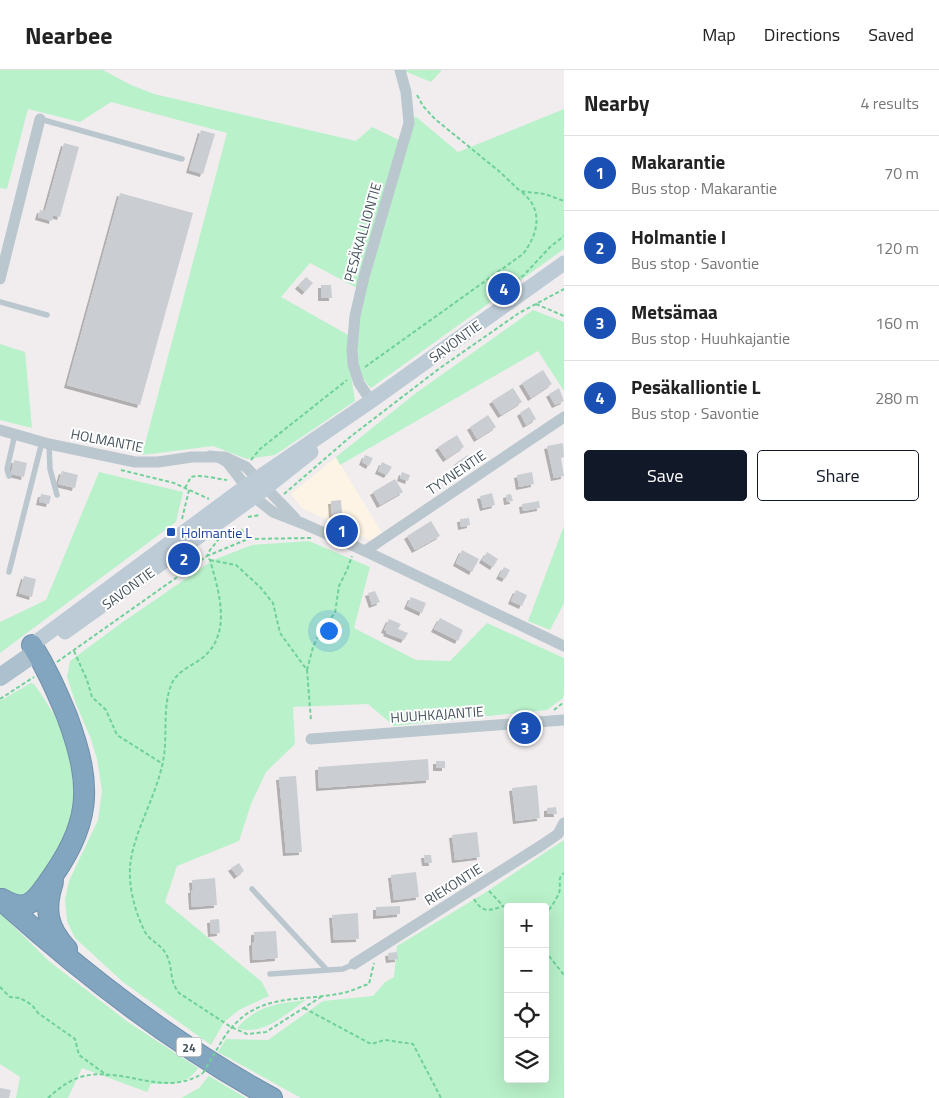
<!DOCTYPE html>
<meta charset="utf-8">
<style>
body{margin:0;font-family:"Titillium Web",sans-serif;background:#f6f6f6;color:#222}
.controls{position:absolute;right:15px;bottom:15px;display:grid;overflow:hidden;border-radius:5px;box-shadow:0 5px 20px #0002}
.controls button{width:45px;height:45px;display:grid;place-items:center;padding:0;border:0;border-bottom:1px solid #e0e0e0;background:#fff;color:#222;font:25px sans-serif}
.you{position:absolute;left:328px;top:560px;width:18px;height:18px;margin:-12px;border:4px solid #fff;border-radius:50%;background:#1a73e8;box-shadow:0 0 0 8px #1a73e833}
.badge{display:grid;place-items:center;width:32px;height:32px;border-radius:50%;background:#111827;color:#fff;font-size:16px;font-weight:700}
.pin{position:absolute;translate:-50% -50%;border:2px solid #fff;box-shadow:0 1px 5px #0006}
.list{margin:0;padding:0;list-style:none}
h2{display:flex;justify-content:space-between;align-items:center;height:65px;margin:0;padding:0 20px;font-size:21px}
h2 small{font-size:16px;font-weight:400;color:#767676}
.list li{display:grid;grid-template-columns:32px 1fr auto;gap:15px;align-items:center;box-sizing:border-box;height:75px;padding:0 20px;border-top:1px solid #e0e0e0}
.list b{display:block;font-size:19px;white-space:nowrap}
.list p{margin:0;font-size:16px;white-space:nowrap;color:#767676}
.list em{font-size:16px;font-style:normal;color:#767676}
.actions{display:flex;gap:10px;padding:15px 20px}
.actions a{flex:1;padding:11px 0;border:1px solid #111827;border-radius:5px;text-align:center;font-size:18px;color:#111827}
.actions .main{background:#111827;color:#fff}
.icon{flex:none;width:28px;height:28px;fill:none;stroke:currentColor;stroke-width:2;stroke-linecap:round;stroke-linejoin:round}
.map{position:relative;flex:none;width:564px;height:1028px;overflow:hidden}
header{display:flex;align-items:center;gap:30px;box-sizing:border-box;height:70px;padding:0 25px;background:#fff;border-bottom:1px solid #e0e0e0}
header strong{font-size:24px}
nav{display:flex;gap:28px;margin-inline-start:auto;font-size:18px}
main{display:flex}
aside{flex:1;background:#fff}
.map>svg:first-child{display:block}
</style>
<header>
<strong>Nearbee</strong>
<nav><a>Map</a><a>Directions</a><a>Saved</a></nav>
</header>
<main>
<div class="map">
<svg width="564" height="1028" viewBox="0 0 564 1028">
<defs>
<filter id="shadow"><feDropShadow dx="-3" dy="3" stdDeviation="0" flood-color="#0004"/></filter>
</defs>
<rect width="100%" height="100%" fill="#f1edee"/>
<!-- commercial -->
<polygon fill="#fdf4e5" points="336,387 382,463 371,471 302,438 291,424"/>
<!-- green -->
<g fill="#b9f1ca" fill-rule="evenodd">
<polygon points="0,0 103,0 131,15 154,24 356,71 372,57 401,71 357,218 310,193 281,227 350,266 348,285 355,331 275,385 247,389 213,376 142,385 227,63 111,32 80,52 28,39 7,119 0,118"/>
<polygon points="402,0 442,0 431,12"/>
<path d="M564,39v140l-193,139c-7,-7 -11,-13 -13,-23 -6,-21 1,-47 6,-68 13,-61 33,-121 51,-181l43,36z"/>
<polygon points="533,240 564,252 564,321 538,281 340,395 336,387 416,323"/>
<polygon points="0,274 25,282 32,358 0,350"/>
<polygon points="99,402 183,422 176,452 0,583 0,552 46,530"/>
<polygon points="564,456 564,533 550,560 528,551"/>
<polygon points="309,471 370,497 354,558 416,590 450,591 487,553 564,588 564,624 563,628 547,640 394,656 368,634 293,637 295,674 266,702 251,734 239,771 177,796 165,832 262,912 269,926 239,940 224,952 211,975 123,912 75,868 67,851 65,830 69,811 98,750 102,721 97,689 91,669 76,634 67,607 70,591 120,554 213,490 252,475"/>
<polygon points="31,613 34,614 41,624 61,656 75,699 75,733 67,767 29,828 7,824 0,817 0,631"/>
<path d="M564,770v258h-263l-83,-46 8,-13 42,1 55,-39 50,-5 12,-14 9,-5 3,-31 86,-52zM508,837h37v172h-37z"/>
<path d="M0,843l50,49 78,60 70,46c-10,17 -29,16 -47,16l-4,8 -65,-24 -14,30h-52l4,-21 -20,-13z"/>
<path d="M306,930c-21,14 -43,37 -69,28 21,-23 39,-24 69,-28z"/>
<polygon points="209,1006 246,1028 181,1028 199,1018"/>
</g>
<!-- building -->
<g fill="#caced3" filter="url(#shadow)">
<polygon points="201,60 215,64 203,104 189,100"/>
<polygon points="64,73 79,77 60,147 53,145 52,151 38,147 40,140 45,141"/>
<polygon points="120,123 193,143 140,335 67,315"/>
<polygon points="306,207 313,213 305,222 298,216"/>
<polygon points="321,215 331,215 332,228 321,228"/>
<polygon points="543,300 552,314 531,328 522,313"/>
<polygon points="513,318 522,332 501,345 492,331"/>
<polygon points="559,318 564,331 555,335 549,324"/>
<polygon points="529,337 536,349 526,355 520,343"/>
<polygon points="488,345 496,357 477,369 470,357"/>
<polygon points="457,365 464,377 446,389 438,377"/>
<polygon points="563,373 564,387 561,388 564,406 554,408 547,376"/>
<polygon points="365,385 373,388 369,396 362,392"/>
<polygon points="468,385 473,391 462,399 457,392"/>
<polygon points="14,390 27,393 24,407 11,404"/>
<polygon points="382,392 392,397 387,405 378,401"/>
<polygon points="62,401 78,405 75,418 58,414"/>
<polygon points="402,402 410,405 408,411 400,408"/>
<polygon points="532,402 534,414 519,417 517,405"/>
<polygon points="395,409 403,422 380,435 373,422"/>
<polygon points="492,423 495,435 483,438 480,426"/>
<polygon points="41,424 51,426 49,434 39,432"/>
<polygon points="511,424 513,431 507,432 506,425"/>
<polygon points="341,430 342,444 332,445 331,431"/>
<polygon points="539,431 540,438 523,441 522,434"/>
<polygon points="469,448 470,455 461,457 460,449"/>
<polygon points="431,451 440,466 415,480 407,466"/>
<polygon points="462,480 479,489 472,502 456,493"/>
<polygon points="487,482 498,489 493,497 482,490"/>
<polygon points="504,497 510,500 505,509 499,506"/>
<polygon points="24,506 36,509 32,527 19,523"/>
<polygon points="516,520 527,525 522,536 511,531"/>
<polygon points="375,521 380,532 372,535 368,523"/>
<polygon points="411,527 426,533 422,543 407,536"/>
<polygon points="440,548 463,560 458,571 434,559"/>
<polygon points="389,549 401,554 398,559 408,563 404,570 386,563 387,561 384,560"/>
<polygon points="428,689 429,710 319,718 318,697"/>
<rect x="436" y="691" width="9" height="7"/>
<polygon points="296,706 302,782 286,783 279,707"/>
<polygon points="537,715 540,748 516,751 512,718"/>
<polygon points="556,737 557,744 547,744 547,738"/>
<polygon points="477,762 480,787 455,790 452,765"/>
<polygon points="424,785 431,785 432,793 425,793"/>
<polygon points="239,793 244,801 237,806 231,798"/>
<polygon points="416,802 419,827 394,830 391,805"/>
<polygon points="215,808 217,835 192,837 191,820 193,820 192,810"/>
<polygon points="400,836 400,844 376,846 376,837"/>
<polygon points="358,843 359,869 334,870 332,845"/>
<polygon points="219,849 220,863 211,864 210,850"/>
<polygon points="276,861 278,888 253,890 252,873 254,872 254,862"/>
<polygon points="397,882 398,889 389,890 388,883"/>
<polygon points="0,1018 11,1020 9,1028 0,1028"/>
</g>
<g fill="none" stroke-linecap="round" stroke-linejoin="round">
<defs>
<g id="highway">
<path d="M53,812c-9,27 -6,46 14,67"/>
<path d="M0,829c84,76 173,145 272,199"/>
<path d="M2,829c21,12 30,7 43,-12 46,-63 49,-98 22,-171 -11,-26 -20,-47 -35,-71"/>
</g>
</defs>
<!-- highway casing -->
<use href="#highway" stroke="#6e90ab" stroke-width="22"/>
<!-- path -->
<g stroke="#6fd199" stroke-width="2" stroke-dasharray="4 2.5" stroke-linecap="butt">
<polyline points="417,25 423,36 435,49 500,102 520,121 545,124 564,131"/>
<polyline points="491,207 497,215 504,219 524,205 550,177 564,166"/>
<polyline points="536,234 564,246"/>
<path d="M365,297l158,-113c16,-21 21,-46 -3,-63"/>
<polyline points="251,390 260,379 347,310"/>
<polyline points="121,400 174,413 209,429"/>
<path d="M185,418l6,-11c11,-3 25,2 36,3"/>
<polyline points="284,424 350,367 440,298 519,243 564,219"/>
<polyline points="248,447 260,445"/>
<polyline points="182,449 189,420"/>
<polyline points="241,459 248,469"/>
<path d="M311,468l-63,1 -41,17 3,4c9,32 23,75 -9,99 -9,6 -24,13 -29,24 -11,25 -3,56 -10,83 -7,31 -26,63 -31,93 -4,23 3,50 13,71 5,11 17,14 22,24 8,14 2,25 13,39l52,34 16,7 19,-2 58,-37"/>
<polyline points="185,490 192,497"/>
<polyline points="210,490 236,495 260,517 273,533 280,563 307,600 311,651"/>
<polyline points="74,581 87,610 92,627 106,640 117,665 163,694"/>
<polyline points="57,592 207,486 210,480 222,465"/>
<polyline points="307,600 313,577 321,560 335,543 339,516 347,500 352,486"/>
<polyline points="0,629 34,607"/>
<polyline points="554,640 564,632"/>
<polyline points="489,821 508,841"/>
<path d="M474,829c8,14 15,12 29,7"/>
<path d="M545,845c5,-6 11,-15 14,-22 3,-8 -3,-14 5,-20"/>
<polyline points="545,881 564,905"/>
<polyline points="0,917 10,927 20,928 32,935 38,943 75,969 79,985 108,1006"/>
<polyline points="304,938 371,974 385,970 413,974 441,1028"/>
<path d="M223,969c33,-50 74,-35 124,-47 7,-2 15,-6 22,-8l5,-21"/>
<path d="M48,1028c11,-10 21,-18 36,-22 42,-9 81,22 119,-3"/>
</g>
<!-- lane -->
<g stroke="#bbc7ce" stroke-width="5.5">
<polyline points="40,49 182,89"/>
<polyline points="0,232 47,245"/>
<polyline points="49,374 50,399 57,425"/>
<polyline points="9,406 7,399 15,364"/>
<polyline points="9,502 42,372"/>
<polyline points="252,819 327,900"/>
<polyline points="270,904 343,899 354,894"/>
</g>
<!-- street -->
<g stroke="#bbc7ce" stroke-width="11">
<polyline points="0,209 40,49"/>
<polyline points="371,331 359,313 353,294 352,280 355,246 364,207 409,53 406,22 400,0"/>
<polyline points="0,360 49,374 135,392 158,392 192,387 225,387 246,397 295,448"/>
<polyline points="210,386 218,387 227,392 254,427 273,442 304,454 365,481 564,576"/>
<polyline points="365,481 564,347"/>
<polyline points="311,669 564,650"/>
<polyline points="354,894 542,775 558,764 564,753"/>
</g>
<!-- secondary -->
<g stroke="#bdcbd6" stroke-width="15">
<polyline points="65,562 254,427 311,382"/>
<polyline points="32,575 245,417 371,331 564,193"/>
</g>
<!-- primary -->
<polyline stroke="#acc0ce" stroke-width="18" points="0,607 36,582"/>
<!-- highway -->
<use href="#highway" stroke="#82a5c0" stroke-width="20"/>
<!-- path-bridge -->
<polyline stroke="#6fd199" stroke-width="2" stroke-dasharray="4 2.5" stroke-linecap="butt" points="203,1003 223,969"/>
</g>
<!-- markers -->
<rect fill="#1a4fb4" stroke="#fff" stroke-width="2" x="166" y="457" width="10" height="10" rx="2.5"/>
<g text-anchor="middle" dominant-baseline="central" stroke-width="4" stroke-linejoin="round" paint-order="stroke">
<!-- shield labels -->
<rect fill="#fff" stroke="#7d878d" stroke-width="1" x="176.5" y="967.5" width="25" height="19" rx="4"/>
<g font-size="12" font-weight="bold" fill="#45535c">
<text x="189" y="977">24</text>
</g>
<!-- street labels -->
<g font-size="14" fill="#45535c" stroke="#fff">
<text transform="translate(362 162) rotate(-74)">PESÄKALLIONTIE</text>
<text transform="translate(455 271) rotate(-36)">SAVONTIE</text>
<text transform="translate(107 370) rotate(11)">HOLMANTIE</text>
<text transform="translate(456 402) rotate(-34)">TYYNENTIE</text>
<text transform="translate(128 518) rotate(-36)">SAVONTIE</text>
<text transform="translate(437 644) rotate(-4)">HUUHKAJANTIE</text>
<text transform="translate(453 814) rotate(-32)">RIEKONTIE</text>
</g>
<!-- transit labels -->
<g font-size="14" fill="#164399" stroke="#fff" text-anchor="start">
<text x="181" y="462">Holmantie L</text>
</g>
</g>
</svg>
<div class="controls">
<button>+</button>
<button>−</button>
<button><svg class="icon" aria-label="locate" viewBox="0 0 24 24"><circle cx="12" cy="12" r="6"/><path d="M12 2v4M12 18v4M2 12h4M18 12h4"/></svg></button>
<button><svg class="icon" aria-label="layers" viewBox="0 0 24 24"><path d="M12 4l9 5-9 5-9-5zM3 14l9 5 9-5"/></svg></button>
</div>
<div class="you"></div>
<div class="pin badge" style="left:342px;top:461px;background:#1a4fb4">1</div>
<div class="pin badge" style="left:184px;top:489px;background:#1a4fb4">2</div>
<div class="pin badge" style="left:525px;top:658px;background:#1a4fb4">3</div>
<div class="pin badge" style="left:504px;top:219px;background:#1a4fb4">4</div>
</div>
<aside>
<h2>Nearby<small>4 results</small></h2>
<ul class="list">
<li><span class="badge" style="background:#1a4fb4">1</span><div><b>Makarantie</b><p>Bus stop · Makarantie</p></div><em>70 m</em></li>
<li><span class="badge" style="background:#1a4fb4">2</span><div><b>Holmantie I</b><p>Bus stop · Savontie</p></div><em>120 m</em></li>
<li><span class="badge" style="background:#1a4fb4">3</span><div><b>Metsämaa</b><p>Bus stop · Huuhkajantie</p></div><em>160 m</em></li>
<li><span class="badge" style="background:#1a4fb4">4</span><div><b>Pesäkalliontie L</b><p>Bus stop · Savontie</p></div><em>280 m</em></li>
</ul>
<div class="actions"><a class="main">Save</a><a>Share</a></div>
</aside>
</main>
